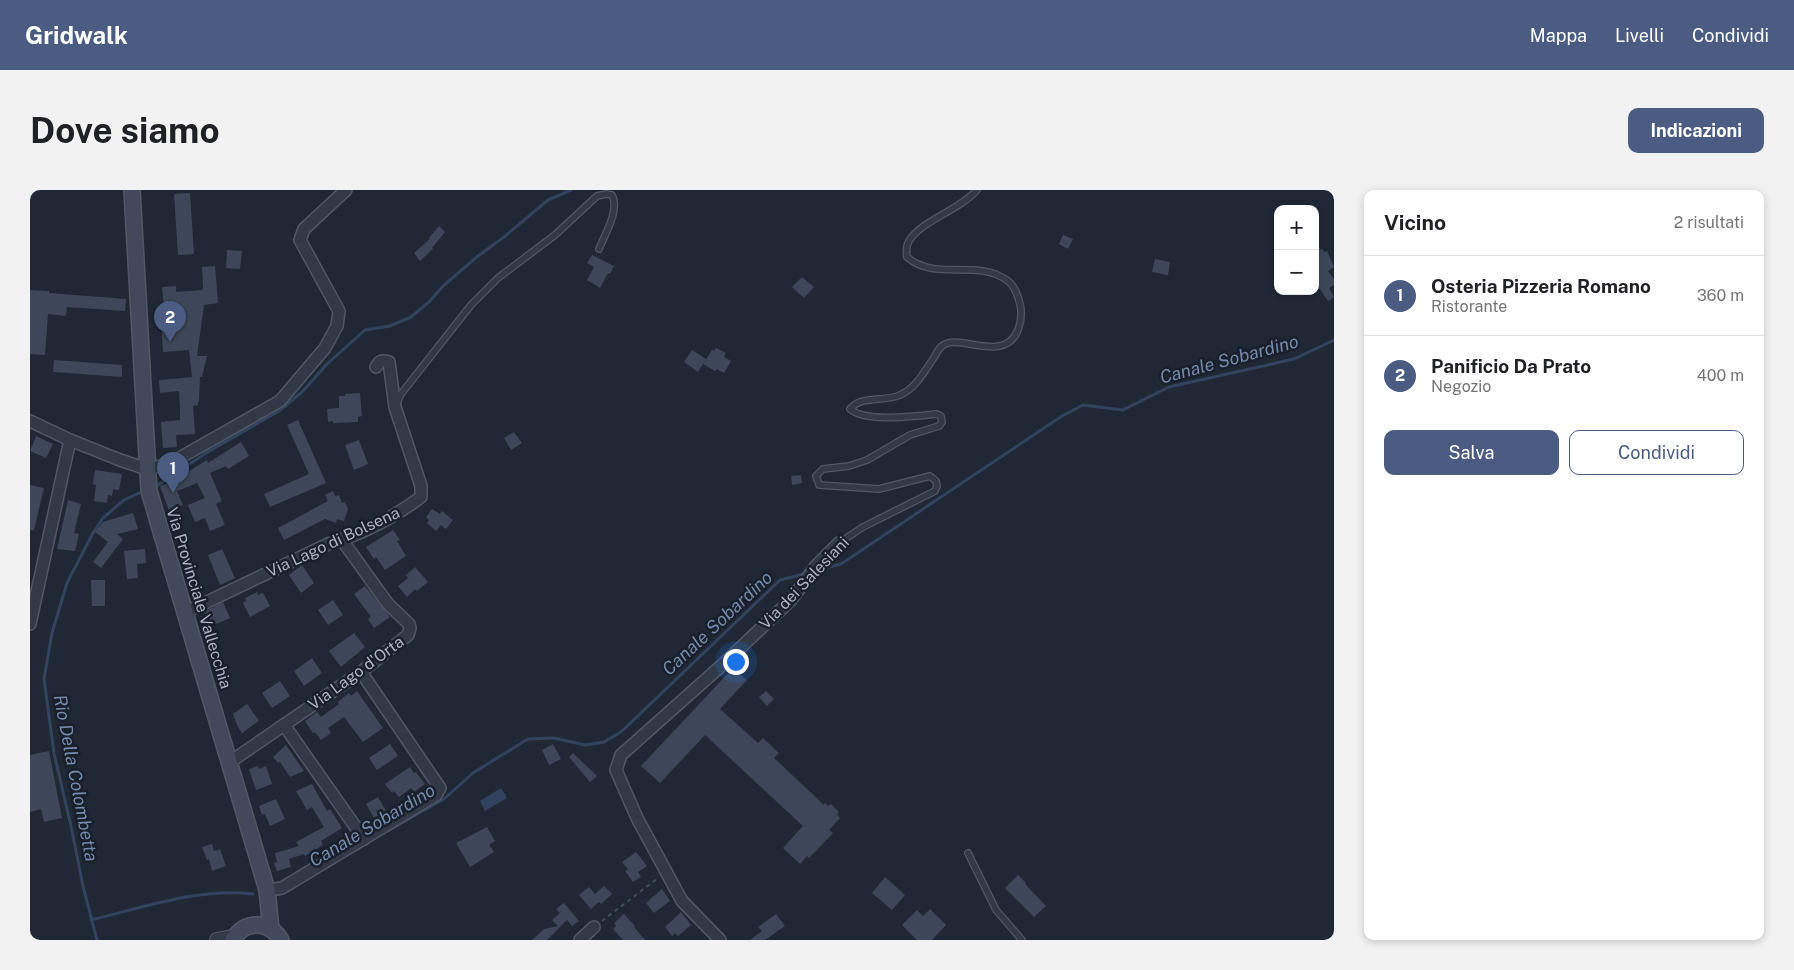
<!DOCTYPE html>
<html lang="it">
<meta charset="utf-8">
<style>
body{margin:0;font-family:"Public Sans",sans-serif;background:#f2f2f2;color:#202124}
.controls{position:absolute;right:15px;top:15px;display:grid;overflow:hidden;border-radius:10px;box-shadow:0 2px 8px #0003}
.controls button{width:45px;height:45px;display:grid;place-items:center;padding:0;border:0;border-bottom:1px solid #e0e0e0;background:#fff;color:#202124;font:25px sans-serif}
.you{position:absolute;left:705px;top:471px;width:18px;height:18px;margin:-12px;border:4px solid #fff;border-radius:50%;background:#1a73e8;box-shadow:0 0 0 8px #1a73e833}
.badge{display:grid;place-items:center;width:32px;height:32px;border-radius:50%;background:#4b5c82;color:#fff;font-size:16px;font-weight:700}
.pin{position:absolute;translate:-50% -41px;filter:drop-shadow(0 1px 2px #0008)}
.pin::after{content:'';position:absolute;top:26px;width:18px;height:15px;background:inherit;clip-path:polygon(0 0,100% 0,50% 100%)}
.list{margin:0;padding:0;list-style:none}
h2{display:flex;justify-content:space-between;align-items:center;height:65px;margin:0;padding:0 20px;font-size:21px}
h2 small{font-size:16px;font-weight:400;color:#757577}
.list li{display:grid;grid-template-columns:32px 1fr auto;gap:15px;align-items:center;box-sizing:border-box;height:80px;padding:0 20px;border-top:1px solid #e0e0e0}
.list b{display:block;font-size:19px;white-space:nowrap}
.list p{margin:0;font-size:16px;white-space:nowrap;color:#757577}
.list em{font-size:16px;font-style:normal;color:#757577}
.actions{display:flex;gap:10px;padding:15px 20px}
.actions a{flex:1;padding:11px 0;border:1px solid #4b5c82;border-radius:10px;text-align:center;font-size:18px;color:#4b5c82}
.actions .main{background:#4b5c82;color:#fff}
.map{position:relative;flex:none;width:1304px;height:750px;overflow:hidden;border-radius:10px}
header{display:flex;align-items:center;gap:30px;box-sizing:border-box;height:70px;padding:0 25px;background:#4b5c82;color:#fff}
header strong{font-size:24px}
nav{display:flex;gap:28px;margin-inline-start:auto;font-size:18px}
.intro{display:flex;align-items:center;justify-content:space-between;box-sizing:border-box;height:120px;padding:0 30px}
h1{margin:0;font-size:35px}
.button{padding:12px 22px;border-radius:10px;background:#4b5c82;color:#fff;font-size:18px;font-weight:700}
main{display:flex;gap:30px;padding:0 30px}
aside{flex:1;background:#fff;border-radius:10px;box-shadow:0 2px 8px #0003}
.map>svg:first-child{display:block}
</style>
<header>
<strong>Gridwalk</strong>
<nav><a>Mappa</a><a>Livelli</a><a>Condividi</a></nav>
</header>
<div class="intro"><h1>Dove siamo</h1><a class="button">Indicazioni</a></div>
<main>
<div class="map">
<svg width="1304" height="750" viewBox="0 0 1304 750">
<rect width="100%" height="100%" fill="#202836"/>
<!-- water -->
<polygon fill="#33425e" points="471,598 477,608 455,621 450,611"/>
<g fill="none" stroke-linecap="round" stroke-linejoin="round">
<!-- stream -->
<g stroke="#33425e" stroke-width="3">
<polyline points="128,295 176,263 249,221 272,202 297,174 335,140 360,136 381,127 400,111 413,96 448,66 474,47 518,10 541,0"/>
<polyline points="788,380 811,374 1032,226 1053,215 1093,220 1139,197 1264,169 1304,150"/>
<polyline points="340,651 414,609 443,583 498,549 524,548 555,555 574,552 591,542 750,390 778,383"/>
<polyline points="243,705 251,704 255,702"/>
<path d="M61,730c50,-12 110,-33 162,-26"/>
<polyline points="67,750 53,696 41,636 24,563 14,489 22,443 37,393 63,343 73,328 94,310 109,303"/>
</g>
</g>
<!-- building -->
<g fill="#3e4759">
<polygon points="160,3 164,64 148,65 144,4"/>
<polygon points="409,36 415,42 402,58 403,59 390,71 384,63 400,49 399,48"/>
<polygon points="1033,45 1043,49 1038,59 1029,54"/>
<polygon points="1285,50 1291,60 1293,59 1294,62 1297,61 1304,77 1298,81 1304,89 1304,95 1299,98 1304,107 1298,111 1289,98 1285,101"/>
<polygon points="197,60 212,61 210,79 196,78"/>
<polygon points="562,65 584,76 580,84 578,83 570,98 557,90 564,77 557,73"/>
<polygon points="1125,69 1140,72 1138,85 1122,82"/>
<polygon points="185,76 188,113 174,115 167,166 177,166 172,187 170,187 169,212 168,212 168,215 163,216 165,244 146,245 147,257 133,258 131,232 150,230 150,219 149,201 130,203 129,190 164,187 162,187 159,160 133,162 131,129 135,129 132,97 146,96 146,102 172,100 173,98 172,77"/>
<polygon points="772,87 784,97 774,108 762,97"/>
<polygon points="0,100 19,101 19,103 96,109 95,121 37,117 36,126 18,124 15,165 0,164"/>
<polygon points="686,158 696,163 694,167 701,171 694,183 687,179 685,181 673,174 682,160 684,161"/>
<polygon points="662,160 676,169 668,182 654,172"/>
<polygon points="24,170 92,175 92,187 23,182"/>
<polygon points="330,203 332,226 328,227 328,232 303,233 303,231 298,232 297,219 309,218 309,206 315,206 315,204"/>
<polygon points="268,230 296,293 240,317 234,304 279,284 257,235"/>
<polygon points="484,242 492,253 481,260 474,248"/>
<polygon points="6,246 23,254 16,268 0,261"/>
<polygon points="329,250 338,274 324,280 315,255"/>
<polygon points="211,252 219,266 198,279 196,276 180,283 192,311 186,314 195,335 180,341 175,328 165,332 158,315 175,308 167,293 147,301 153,315 139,321 130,296 150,289 148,285 158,279 159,281 177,270 178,273"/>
<polygon points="65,280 92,284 89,300 83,299 82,306 78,305 77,313 64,311 66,295 63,294"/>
<polygon points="771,285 772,293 762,295 761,286"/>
<polygon points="0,295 14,298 4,340 0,340"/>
<polygon points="303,301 305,306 309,305 312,313 315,312 318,319 314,331 307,329 306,333 295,329 254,350 248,338 298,311 295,305"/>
<polygon points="38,310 51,314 44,343 49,344 45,361 27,359"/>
<polygon points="402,319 410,324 412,321 423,330 416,339 411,335 406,341 397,333 399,330 396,327"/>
<polygon points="103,323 108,339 87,344 93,349 71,378 63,372 78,352 65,342 73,332"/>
<polygon points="363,340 370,350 367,351 376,366 355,380 346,367 344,369 336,357"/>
<polygon points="115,359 116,373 107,374 108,388 97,389 94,361"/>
<polygon points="192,359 205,388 190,395 178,365"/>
<polygon points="272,375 284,393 271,403 259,385"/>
<polygon points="385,377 398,392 387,401 385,399 377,407 368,396 378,388 376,385"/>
<polygon points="61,390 75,390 75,416 62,416"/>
<polygon points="335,396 360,427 344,438 338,429 341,427 324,404"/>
<polygon points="227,402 228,405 233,403 240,416 220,427 213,413 216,411 215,408"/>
<polygon points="303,410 313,425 298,435 288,420"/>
<polygon points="193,412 200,428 181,436 174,422"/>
<polygon points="324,443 335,457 311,477 299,461"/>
<polygon points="282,468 292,483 274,496 264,481"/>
<polygon points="703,478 717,490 690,519 728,553 733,548 749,563 744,568 794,615 795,613 798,616 801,614 809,622 807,624 810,628 799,640 803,643 779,668 777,666 770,674 753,658 773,636 675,545 630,593 611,576"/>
<polygon points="250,491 260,506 242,518 232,503"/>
<polygon points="327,501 353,538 333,552 314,527 298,538 301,543 291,550 285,542 283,543 275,531 287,522 291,527 309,514 308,512 319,503 321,506"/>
<polygon points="736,501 744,509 737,516 729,507"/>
<polygon points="217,514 229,531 212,543 208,537 203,524"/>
<polygon points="360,554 368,566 347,580 339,568"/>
<polygon points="523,554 531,569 519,575 512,560"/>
<polygon points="256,555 274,581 260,587 250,572 248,573 243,567"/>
<polygon points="19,561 32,628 14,632 11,619 0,622 0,565"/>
<polygon points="543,563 567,586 560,592 539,567"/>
<polygon points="228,576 229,579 236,576 242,594 226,600 219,579"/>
<polygon points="380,577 384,583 386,582 395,594 384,602 381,598 369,607 364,601 362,603 355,594"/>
<polygon points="282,594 297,621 300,619 312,638 291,651 293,655 275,666 274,664 259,669 261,677 247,681 244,673 247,672 245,663 269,656 266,652 294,637 282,617 277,620 266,601"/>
<polygon points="348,607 356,621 344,628 336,614"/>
<polygon points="246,609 255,629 240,636 235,624 232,625 229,616"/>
<polygon points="457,637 465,651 459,655 464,662 440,677 426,653"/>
<polygon points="182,654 184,661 190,659 196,676 182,681 179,669 177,670 172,657"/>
<polygon points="606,662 617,676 608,682 611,687 603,692 595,681 598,679 592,672"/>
<polygon points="988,685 996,693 995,694 1016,716 1004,727 975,698"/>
<polygon points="855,687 875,705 862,720 842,703"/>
<polygon points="574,696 582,704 571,714 569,712 561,719 549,705 559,697 565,704"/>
<polygon points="632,699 640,711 624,723 616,713"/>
<polygon points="534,713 549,731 542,736 537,730 517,750 502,750 514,739 528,736 522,730 530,723 526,719"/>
<polygon points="900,719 916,735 902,750 887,750 872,735 887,720 893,726"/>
<polygon points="651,722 661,735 648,746 645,743 642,746 635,737"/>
<polygon points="594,724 605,736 604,737 615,750 593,750 583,739 586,736 584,733"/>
<polygon points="746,724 755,736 735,750 720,750 732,741 728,737"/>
</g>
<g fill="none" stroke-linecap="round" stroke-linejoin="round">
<defs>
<g id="service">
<path d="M367,213l4,-9 70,-89 27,-27 57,-43 42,-39 9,-2 6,1c8,15 -7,39 -13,54"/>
<path d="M809,353l24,-16 72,-36 2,-5 -1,-5 -6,-5 -51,13 -60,-4 -3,-9 7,-7 26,-3 18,-6 43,-25 29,-9 3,-4 -1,-6 -4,-2c-21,2 -71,9 -87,-5 11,-14 35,-7 50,-14 16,-7 24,-23 33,-36 3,-4 5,-10 9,-13 17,-14 62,19 76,-16 3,-8 4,-18 2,-26 -2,-8 -5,-18 -12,-23 -30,-23 -73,1 -101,-24 -1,-6 -1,-11 2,-16 13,-21 51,-31 68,-51"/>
<polyline points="938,663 966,720 992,750"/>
</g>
<g id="minor">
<polyline points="0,231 40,250 90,270 117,279 139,274 250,211 295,158 307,136 309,121 270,50 274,39 316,0"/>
<path d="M154,423l144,-69c32,-9 66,-27 93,-47v-11l-26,-79 -6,-45c-7,-2 -9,-2 -13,5"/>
<polyline points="0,434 40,250"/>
<polyline points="254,535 334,649"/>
<polyline points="200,572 331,482 378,445 380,438 379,434 358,414 312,350"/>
<polyline points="237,700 252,698 406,605 410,598 331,482"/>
<polyline points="550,750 564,737"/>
<polyline points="690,750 652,711 607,628 586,580 591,565 691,476 761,410 786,376 809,353"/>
</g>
<polyline id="tertiary" points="187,750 204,747"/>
<g id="secondary">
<polyline points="102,0 119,301 237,700 241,739"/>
<path d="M203,750c11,-21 37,-19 48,0"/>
</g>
</defs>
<!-- service casing -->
<use href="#service" stroke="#515765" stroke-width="8"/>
<!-- minor casing -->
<use href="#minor" stroke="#515765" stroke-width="14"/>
<!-- tertiary casing -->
<use href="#tertiary" stroke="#515765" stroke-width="16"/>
<!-- secondary casing -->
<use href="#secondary" stroke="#515765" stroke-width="18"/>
<!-- path -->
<polyline stroke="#3f5055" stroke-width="2" stroke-dasharray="4 4" stroke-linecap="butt" points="572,731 628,688"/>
<!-- service -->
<use href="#service" stroke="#333a47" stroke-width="5.5"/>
<!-- minor -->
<use href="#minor" stroke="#333a47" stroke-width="11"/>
<!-- tertiary -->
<use href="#tertiary" stroke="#333a47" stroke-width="14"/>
<!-- secondary -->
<use href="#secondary" stroke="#41495a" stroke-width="15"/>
</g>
<g text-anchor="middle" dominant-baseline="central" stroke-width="5" stroke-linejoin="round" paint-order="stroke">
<!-- street labels -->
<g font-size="16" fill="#adb4c4" stroke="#191f2b">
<text transform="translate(303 352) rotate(-25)">Via Lago di Bolsena</text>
<text transform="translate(774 393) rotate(-46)">Via dei Salesiani</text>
<text transform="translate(169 408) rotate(73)">Via Provinciale Vallecchia</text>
<text transform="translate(326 483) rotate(-36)">Via Lago d'Orta</text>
</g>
<!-- water labels -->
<g font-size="18" font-style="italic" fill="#7589ac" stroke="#191f2b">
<text transform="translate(1199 169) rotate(-15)">Canale Sobardino</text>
<text transform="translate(687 433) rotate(-43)">Canale Sobardino</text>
<text transform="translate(46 588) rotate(79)">Rio Della Colombetta</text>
<text transform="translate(342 635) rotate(-31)">Canale Sobardino</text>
</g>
</g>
</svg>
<div class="controls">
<button>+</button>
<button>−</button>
</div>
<div class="you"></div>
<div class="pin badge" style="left:143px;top:303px">1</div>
<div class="pin badge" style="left:140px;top:152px">2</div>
</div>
<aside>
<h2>Vicino<small>2 risultati</small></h2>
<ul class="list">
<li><span class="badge">1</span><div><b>Osteria Pizzeria Romano</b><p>Ristorante</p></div><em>360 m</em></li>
<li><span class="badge">2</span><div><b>Panificio Da Prato</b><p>Negozio</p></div><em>400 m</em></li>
</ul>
<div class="actions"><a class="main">Salva</a><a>Condividi</a></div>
</aside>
</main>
